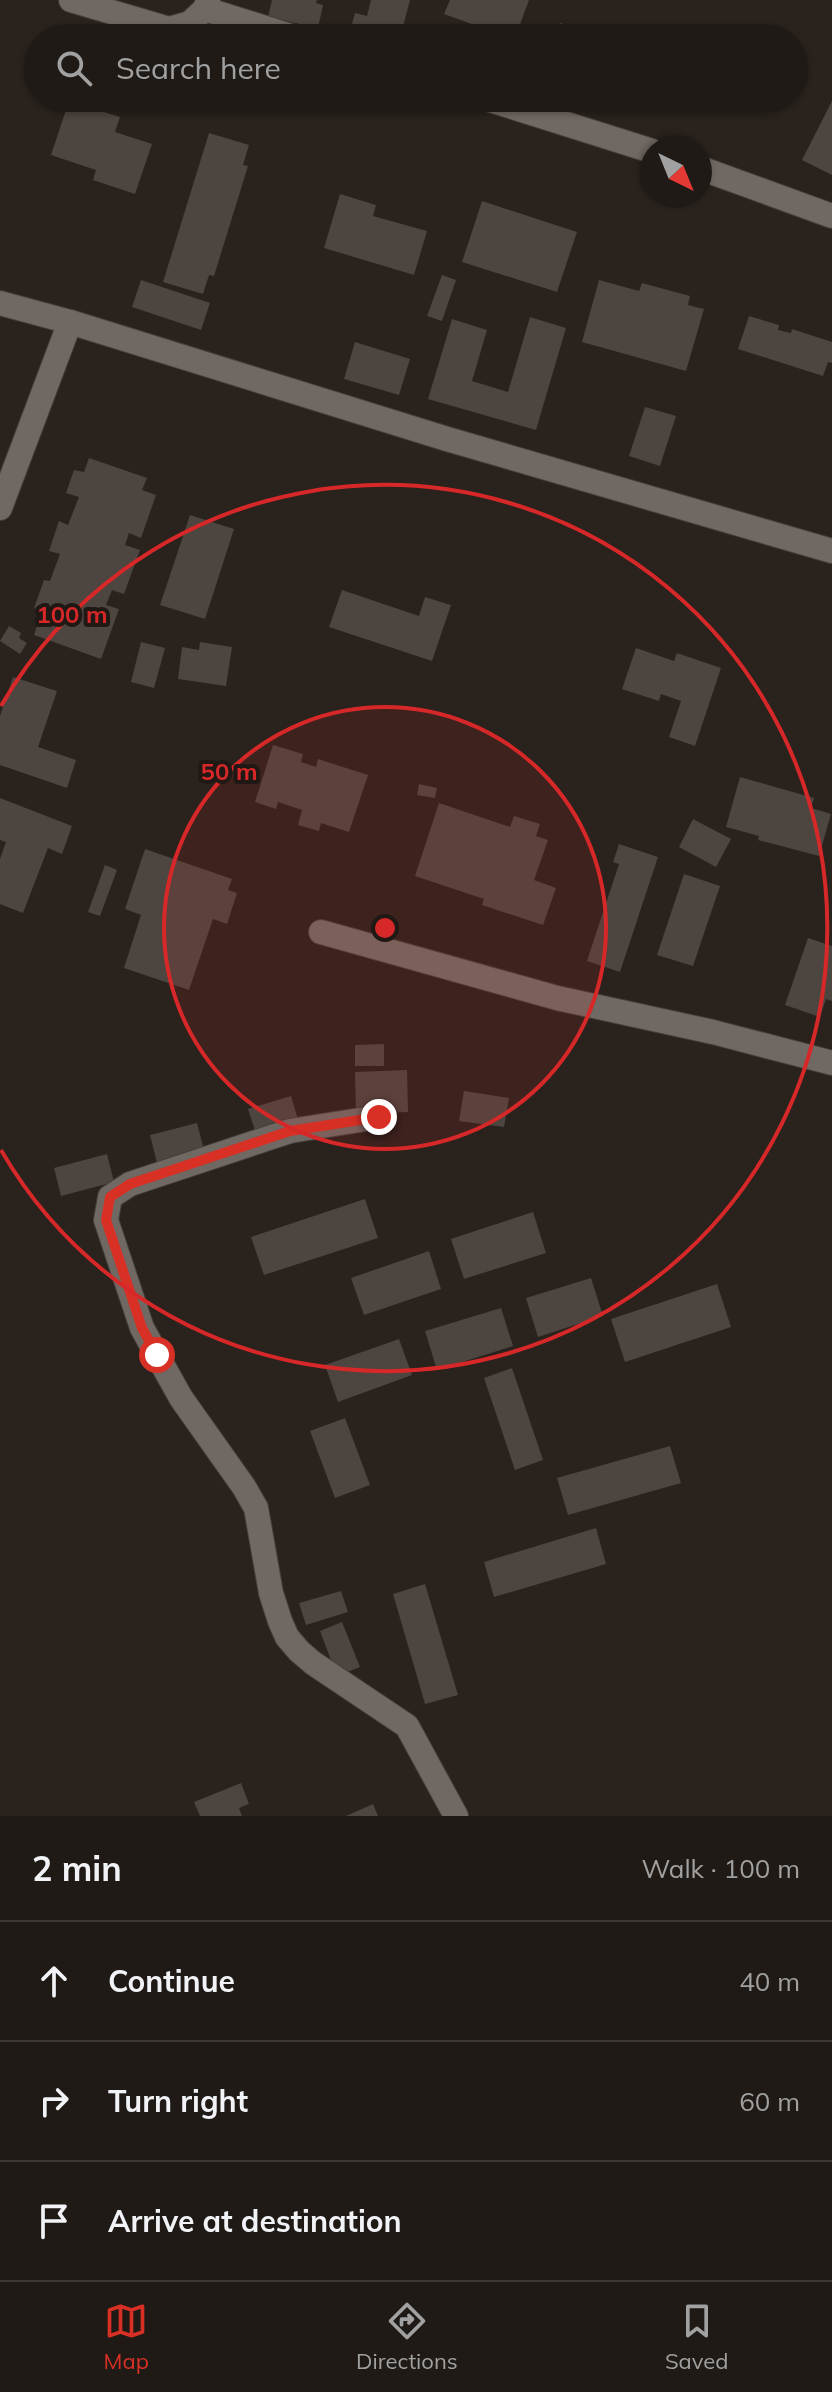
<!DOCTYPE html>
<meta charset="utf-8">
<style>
body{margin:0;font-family:Mulish,sans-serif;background:#27231f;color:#f1f3f6}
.compass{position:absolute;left:640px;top:136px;width:72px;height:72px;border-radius:50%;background:#1f1a16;box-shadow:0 2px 6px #0004;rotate:137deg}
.stop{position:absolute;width:24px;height:24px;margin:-18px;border:6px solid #d93025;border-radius:50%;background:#fff}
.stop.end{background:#d93025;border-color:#fff;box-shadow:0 2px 8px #0008}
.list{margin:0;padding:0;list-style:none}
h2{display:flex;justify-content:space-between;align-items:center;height:104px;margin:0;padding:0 32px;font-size:34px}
h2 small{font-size:26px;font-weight:400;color:#a1a1a1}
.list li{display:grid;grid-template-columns:52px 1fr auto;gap:24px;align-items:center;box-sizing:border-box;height:120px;padding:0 32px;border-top:2px solid #3c3835}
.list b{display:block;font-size:30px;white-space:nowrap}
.list em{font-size:26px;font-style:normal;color:#a1a1a1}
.icon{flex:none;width:44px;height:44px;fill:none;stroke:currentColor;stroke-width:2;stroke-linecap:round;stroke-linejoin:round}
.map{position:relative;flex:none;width:832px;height:1816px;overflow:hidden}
.search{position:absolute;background:#1f1a16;box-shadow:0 2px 6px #0004;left:24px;right:24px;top:24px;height:88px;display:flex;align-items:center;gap:20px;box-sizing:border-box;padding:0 28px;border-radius:44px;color:#a1a1a1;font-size:30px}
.sheet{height:464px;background:#1f1a16}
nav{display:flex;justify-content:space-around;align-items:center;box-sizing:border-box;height:112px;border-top:2px solid #3c3835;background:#1f1a16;font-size:22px;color:#a1a1a1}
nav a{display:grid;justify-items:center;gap:4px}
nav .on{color:#d93025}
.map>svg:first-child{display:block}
</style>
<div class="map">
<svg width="832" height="1816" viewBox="0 0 832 1816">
<rect width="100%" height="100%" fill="#29221d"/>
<!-- building -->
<g fill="#4d453f">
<polygon points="272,0 317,0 316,3 323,5 318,28 268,17"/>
<polygon points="371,0 410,0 400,38 348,38 355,13 367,16"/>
<polygon points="450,0 529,0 515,38 488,38 491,31 444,14"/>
<polygon points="560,23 607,37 607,38 555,38"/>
<polygon points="69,101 120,117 115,132 152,144 135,194 93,180 96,170 51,155"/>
<polygon points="832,101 832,175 802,160"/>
<polygon points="209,133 249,145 243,165 248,166 214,276 209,275 203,294 163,282"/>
<polygon points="340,194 376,205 373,216 427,231 414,275 324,248"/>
<polygon points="482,201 577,232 557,292 462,262"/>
<polygon points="442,275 456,280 442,321 427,316"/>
<polygon points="141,280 210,303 201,330 132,307"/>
<polygon points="599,280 639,291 642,283 690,296 688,305 704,309 686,371 582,342"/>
<polygon points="749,316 779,325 778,330 791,333 792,329 832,342 832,363 828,362 823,376 738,349"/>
<polygon points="530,317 566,328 536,430 428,399 452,319 487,330 472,381 508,392"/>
<polygon points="355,342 410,359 399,395 344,379"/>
<polygon points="645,407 676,416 660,466 629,456"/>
<polygon points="89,458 147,478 142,490 156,495 141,538 129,533 125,545 140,550 124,594 112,590 106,605 119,609 101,659 34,635 42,611 34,608 44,580 50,581 60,554 49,551 59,521 68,525 79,497 66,493 74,470 84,472"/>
<polygon points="190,515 234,529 205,619 160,605"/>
<polygon points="342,590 419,616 425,597 451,605 432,661 329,627"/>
<polygon points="9,626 21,633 19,638 27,643 20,654 0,641"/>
<polygon points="141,642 165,648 154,688 131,682"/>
<polygon points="200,642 232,647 226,686 178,679 182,647 199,650"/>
<polygon points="636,648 674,661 677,653 721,668 695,746 669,737 681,701 661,694 659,701 622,689"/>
<polygon points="13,677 57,691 38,747 76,760 67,788 0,765 0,716"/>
<polygon points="273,745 303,754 301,762 316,767 318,759 368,775 349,832 321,823 319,831 298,825 302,810 278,802 276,809 255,802"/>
<polygon points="740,777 814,798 811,808 831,814 819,856 758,840 759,836 726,827"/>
<polygon points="419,784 437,788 435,798 417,795"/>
<polygon points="0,798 72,826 62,854 48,848 23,913 0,904 0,859 6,842 0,840"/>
<polygon points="439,803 510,827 514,816 540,824 536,836 548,840 534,880 556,888 543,925 482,905 484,899 415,876"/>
<polygon points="693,819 731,839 716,867 679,847"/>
<polygon points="619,844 658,857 620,972 587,961 619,864 613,862"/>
<polygon points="145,849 232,879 228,890 237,893 227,924 213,919 189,990 124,968 141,915 125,909"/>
<polygon points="105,865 117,870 100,916 88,912"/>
<polygon points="684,874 720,886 693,966 657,955"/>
<polygon points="808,938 832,946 832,1001 826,999 820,1017 785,1005"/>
<polygon points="384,1044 384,1066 355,1066 355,1045"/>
<polygon points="407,1070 408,1112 356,1114 355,1072"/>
<polygon points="464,1091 509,1098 504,1127 459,1121"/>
<polygon points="291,1096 299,1123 257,1137 248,1109"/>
<polygon points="197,1123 205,1154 158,1167 150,1135"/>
<polygon points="107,1154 114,1182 61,1196 54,1168"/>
<polygon points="365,1199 378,1238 264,1275 251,1237"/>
<polygon points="533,1212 546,1253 464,1279 451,1239"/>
<polygon points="429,1251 441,1289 364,1315 351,1278"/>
<polygon points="591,1278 603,1316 538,1337 526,1298"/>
<polygon points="717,1284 731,1327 625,1362 611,1319"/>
<polygon points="501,1308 513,1346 437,1370 425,1331"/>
<polygon points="399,1339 412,1375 338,1402 325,1365"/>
<polygon points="512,1368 543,1460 515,1470 484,1378"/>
<polygon points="345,1418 370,1485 335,1498 310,1431"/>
<polygon points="670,1446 681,1483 568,1515 557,1478"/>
<polygon points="596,1528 606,1564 494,1597 484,1562"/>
<polygon points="425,1584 458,1695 425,1704 393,1594"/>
<polygon points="341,1591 348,1612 306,1625 299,1603"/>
<polygon points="342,1622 360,1667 337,1676 320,1631"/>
<polygon points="241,1783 249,1804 239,1808 242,1816 200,1816 194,1802"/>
<polygon points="373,1804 378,1816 346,1816"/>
</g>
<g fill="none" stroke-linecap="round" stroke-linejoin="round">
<defs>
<g id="minor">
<polyline points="71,0 169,29 190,23 205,9 208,0"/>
<polyline points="205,9 297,38"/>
<polyline points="484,98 652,151"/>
<polyline points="700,168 832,216"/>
<polyline points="0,303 70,322 447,439 832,551"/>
<polyline points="0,508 70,322"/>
<polyline points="321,932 557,998 713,1032 832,1063"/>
<polyline points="379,1117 290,1131 130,1184 110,1197 106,1220 142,1328 181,1398 244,1487 256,1508 271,1593 280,1621 287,1637 299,1651 313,1663 407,1726 456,1816"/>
</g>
</defs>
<!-- minor casing -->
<use href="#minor" stroke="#46403c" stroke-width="26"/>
<!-- minor -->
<use href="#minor" stroke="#706862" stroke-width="24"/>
</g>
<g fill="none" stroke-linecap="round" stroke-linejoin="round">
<!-- route -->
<polyline stroke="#d93025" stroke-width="10" points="157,1355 142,1328 106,1220 110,1197 130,1184 290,1131 379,1117"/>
</g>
<!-- distance rings -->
<circle cx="385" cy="928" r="221" fill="#d62828" fill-opacity=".12"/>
<g fill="none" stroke="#d62828" stroke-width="4">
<circle cx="385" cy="928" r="221"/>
<path d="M1 706A443 443 0 1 1 1 1150"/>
</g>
<circle cx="385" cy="928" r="12" fill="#d62828" stroke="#1f1814" stroke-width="4"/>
<g font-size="24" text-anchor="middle" font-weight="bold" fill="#d62828" stroke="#1f1814" stroke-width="8" stroke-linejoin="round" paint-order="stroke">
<text x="72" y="623">100 m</text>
<text x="229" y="780">50 m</text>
</g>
</svg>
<svg class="compass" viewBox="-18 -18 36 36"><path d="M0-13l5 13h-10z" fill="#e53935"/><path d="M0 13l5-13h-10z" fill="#a1a1a1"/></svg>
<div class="stop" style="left:157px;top:1355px"></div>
<div class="stop end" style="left:379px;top:1117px"></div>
<div class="search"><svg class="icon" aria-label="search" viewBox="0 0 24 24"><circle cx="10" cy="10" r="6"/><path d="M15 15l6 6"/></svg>Search here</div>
</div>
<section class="sheet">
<h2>2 min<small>Walk · 100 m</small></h2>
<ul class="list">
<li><svg class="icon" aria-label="ahead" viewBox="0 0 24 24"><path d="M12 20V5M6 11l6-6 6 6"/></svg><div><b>Continue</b></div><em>40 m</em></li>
<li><svg class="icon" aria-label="right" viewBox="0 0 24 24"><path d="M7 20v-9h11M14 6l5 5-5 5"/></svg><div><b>Turn right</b></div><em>60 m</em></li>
<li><svg class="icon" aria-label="arrive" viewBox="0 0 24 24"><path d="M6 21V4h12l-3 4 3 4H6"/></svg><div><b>Arrive at destination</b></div></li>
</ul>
</section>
<nav>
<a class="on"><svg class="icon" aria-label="map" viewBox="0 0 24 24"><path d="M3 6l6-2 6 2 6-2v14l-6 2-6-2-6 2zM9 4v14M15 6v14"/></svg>Map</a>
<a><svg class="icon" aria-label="directions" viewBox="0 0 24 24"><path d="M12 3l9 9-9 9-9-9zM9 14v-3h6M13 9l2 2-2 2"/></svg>Directions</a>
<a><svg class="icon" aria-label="saved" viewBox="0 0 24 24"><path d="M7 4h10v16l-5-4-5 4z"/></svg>Saved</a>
</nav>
